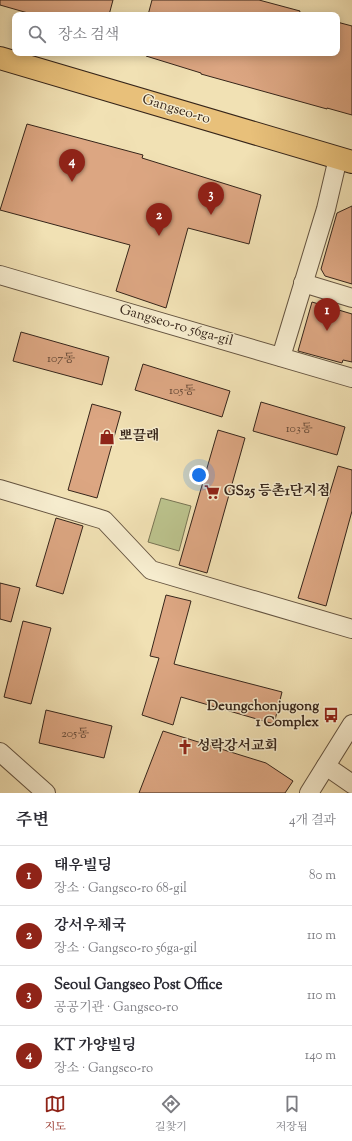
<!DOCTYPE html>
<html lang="ko">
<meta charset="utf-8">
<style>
body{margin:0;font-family:"Sorts Mill Goudy","Noto Serif KR",serif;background:#f2f2f3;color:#2b2b33}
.you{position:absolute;left:199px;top:475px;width:14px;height:14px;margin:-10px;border:3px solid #fff;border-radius:50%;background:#1a73e8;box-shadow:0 0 0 6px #1a73e833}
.badge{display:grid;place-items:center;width:26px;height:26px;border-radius:50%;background:#8f2418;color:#fff;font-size:13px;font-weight:700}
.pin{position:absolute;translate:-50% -33px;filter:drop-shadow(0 1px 2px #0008)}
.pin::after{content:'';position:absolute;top:21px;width:14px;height:12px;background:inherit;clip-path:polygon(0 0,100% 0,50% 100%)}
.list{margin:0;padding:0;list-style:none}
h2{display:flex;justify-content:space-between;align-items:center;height:52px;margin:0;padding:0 16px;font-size:17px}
h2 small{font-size:13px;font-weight:400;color:#7c7c81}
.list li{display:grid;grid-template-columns:26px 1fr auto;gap:12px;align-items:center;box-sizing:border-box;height:60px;padding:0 16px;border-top:1px solid #e1e1e2}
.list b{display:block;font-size:15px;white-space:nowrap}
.list p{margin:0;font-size:13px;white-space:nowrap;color:#7c7c81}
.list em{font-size:13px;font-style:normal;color:#7c7c81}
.icon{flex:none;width:22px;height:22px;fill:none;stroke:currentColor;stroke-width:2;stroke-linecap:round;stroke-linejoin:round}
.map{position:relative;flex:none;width:352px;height:793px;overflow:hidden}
.search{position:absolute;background:#fff;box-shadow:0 2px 10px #0003;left:12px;right:12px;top:12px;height:44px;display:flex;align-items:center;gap:10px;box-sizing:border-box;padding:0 14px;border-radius:8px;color:#7c7c81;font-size:15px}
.sheet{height:292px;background:#fff}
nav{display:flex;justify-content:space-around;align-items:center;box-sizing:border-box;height:56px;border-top:1px solid #e1e1e2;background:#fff;font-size:11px;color:#7c7c81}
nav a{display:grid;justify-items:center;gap:2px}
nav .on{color:#8f2418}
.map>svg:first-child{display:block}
</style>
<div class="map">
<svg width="352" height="793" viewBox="0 0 352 793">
<rect width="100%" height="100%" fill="#f1e1b4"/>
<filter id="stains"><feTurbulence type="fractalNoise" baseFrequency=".005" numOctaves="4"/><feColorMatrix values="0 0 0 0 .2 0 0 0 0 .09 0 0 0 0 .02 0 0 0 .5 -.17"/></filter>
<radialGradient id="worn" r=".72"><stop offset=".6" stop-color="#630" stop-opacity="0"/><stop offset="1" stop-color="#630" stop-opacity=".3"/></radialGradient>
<!-- green -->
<polygon fill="#bbc28c" stroke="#787453" points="161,498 191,506 179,551 148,542"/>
<!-- building -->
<g fill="#dca682" stroke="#36251a">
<polygon points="0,0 113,0 109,15 35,15 0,5"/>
<polygon points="152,0 259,0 300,11 299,15 148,15"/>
<polygon points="337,22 352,26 352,115 327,108 327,109 201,74 201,73 146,56 147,53 337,53"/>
<polygon points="27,124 143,155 142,158 261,195 249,244 188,228 166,308 116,291 130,245 0,210"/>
<polygon points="352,206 352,284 325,276 321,269 337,213"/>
<polygon points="312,302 352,314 352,362 343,360 342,363 298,351"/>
<polygon points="21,332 109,357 102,385 13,361"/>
<polygon points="143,364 230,391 222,417 135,390"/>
<polygon points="261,402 345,427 337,455 253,431"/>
<polygon points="92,404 121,412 97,498 68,490"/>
<polygon points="218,430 245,438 207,573 179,565"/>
<polygon points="338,466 352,470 352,511 326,606 298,598"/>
<polygon points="56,518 83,526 63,594 36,586"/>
<polygon points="0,583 20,588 11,622 0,619"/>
<polygon points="166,595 191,601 174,664 282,692 274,724 181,697 173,725 142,715 159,658 150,656"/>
<polygon points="23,621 51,628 31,704 4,697"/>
<polygon points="46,710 112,726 104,758 39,743"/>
<polygon points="163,731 266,763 293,781 285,793 139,793"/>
</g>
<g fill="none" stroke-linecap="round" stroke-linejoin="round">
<defs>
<g id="minor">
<polyline points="0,275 352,378"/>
<polyline points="303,283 352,298"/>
<polyline points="281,357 326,209 338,158"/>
<polyline points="0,489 104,520 151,570 352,629"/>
<polyline points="0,752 46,793"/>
<polyline points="326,766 352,784"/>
<polyline points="309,793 352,724"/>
</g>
<polyline id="major" points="0,58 352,162"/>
</defs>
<!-- minor casing -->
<use href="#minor" stroke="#655440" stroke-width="20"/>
<!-- major casing -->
<use href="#major" stroke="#36251a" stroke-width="24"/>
<!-- minor -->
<use href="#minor" stroke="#f6ecce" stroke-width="18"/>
<!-- major -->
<use href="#major" stroke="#e8c07a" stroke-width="22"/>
</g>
<!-- icons -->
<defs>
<symbol id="shop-bare" viewBox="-9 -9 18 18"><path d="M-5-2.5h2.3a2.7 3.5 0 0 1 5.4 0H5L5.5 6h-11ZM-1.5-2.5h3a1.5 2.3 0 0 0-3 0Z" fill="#8f2418" stroke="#f6ecce" stroke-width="2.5" paint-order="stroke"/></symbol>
<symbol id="supermarket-bare" viewBox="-9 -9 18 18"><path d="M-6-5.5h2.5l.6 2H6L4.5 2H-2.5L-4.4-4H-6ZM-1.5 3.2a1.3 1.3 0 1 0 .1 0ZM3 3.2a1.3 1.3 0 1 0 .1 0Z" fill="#8f2418" stroke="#f6ecce" stroke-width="2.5" paint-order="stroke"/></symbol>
<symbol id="bus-bare" viewBox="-9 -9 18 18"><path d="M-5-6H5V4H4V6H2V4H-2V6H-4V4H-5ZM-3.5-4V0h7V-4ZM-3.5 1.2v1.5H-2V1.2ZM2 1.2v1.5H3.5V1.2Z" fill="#8f2418" stroke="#f6ecce" stroke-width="2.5" paint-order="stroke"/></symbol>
<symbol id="church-bare" viewBox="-9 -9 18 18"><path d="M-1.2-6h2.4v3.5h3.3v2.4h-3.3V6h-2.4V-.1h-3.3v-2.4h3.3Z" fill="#8f2418" stroke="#f6ecce" stroke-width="2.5" paint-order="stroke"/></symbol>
</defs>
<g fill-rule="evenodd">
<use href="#shop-bare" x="96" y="426" width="22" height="22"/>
<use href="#supermarket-bare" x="201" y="481" width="22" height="22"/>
<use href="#bus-bare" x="320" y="704" width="22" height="22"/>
<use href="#church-bare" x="174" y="736" width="22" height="22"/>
</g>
<g text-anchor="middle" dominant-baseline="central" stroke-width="3" stroke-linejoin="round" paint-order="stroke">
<!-- number labels -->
<g font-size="12" fill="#604534">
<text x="61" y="359">107동</text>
<text x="182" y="391">105동</text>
<text x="299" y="429">103동</text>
<text x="75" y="734">205동</text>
</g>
<!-- street labels -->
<g font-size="14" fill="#36251a" stroke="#f6ecce">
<text transform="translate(176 110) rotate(17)">Gangseo-ro</text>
<text transform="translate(176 326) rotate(16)">Gangseo-ro 56ga-gil</text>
</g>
<!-- poi labels -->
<g font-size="14" font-weight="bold" fill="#36251a" stroke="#f6ecce" text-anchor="start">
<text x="119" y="437">뽀끌래</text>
<text x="224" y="492">GS25 등촌1단지점</text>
<text x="319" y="707" text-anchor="end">Deungchonjugong<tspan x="319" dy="16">1 Complex</tspan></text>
<text x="197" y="747">성락강서교회</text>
</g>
</g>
<rect width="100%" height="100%" filter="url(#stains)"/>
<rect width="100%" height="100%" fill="url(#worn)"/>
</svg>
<div class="you"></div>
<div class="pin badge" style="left:327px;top:331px">1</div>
<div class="pin badge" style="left:159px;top:236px">2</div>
<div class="pin badge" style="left:211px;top:215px">3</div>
<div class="pin badge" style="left:72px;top:182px">4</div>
<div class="search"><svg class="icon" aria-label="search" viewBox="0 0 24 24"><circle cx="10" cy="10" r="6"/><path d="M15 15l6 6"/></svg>장소 검색</div>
</div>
<section class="sheet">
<h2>주변<small>4개 결과</small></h2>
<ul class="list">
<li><span class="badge">1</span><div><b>태우빌딩</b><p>장소 · Gangseo-ro 68-gil</p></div><em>80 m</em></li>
<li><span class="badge">2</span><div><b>강서우체국</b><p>장소 · Gangseo-ro 56ga-gil</p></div><em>110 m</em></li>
<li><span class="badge">3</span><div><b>Seoul Gangseo Post Office</b><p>공공기관 · Gangseo-ro</p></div><em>110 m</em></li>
<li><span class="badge">4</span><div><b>KT 가양빌딩</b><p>장소 · Gangseo-ro</p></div><em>140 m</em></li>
</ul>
</section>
<nav>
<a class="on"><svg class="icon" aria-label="map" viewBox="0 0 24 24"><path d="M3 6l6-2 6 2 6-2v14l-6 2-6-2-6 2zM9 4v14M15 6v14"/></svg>지도</a>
<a><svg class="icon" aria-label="directions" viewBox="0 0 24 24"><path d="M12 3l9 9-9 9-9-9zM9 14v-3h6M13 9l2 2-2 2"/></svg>길찾기</a>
<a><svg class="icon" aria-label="saved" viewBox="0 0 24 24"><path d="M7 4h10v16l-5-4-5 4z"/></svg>저장됨</a>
</nav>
